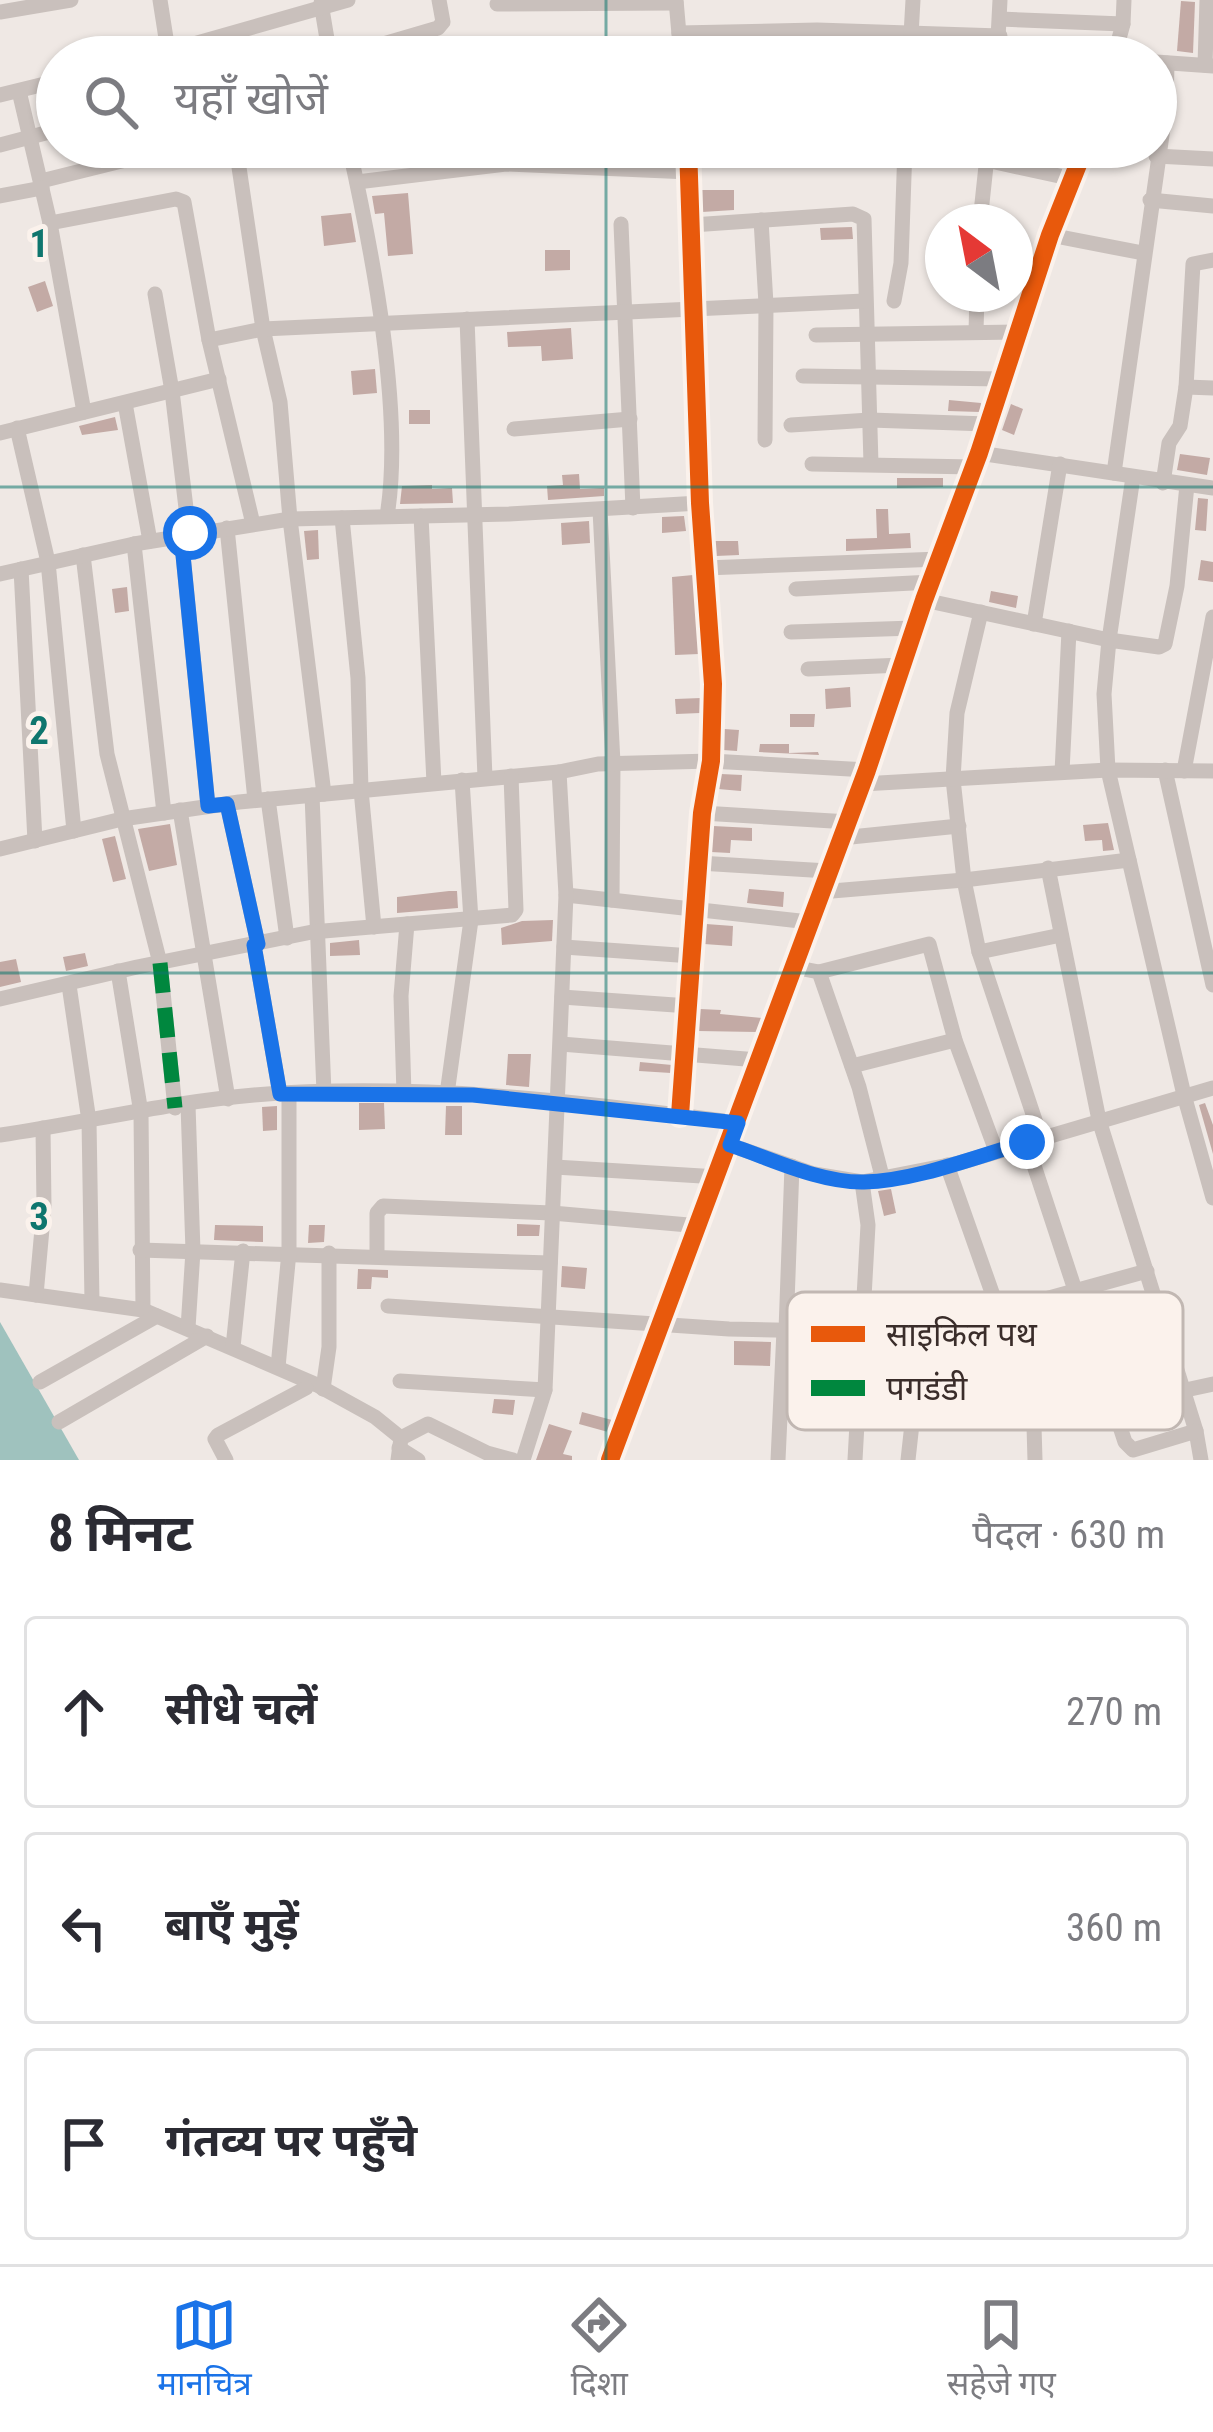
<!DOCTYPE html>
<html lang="hi">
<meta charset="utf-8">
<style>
body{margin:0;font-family:"Roboto Condensed","Noto Sans Devanagari",sans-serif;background:#f7f7f7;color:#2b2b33}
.compass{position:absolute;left:925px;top:204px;width:108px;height:108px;border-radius:50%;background:#fff;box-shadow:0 3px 9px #0004;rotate:328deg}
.stop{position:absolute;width:36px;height:36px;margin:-27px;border:9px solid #1a73e8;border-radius:50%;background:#fff}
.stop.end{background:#1a73e8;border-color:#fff;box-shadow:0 3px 12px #0008}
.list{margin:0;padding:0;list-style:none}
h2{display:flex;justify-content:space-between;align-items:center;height:156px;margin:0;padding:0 48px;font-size:51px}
h2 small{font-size:39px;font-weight:400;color:#7c7c81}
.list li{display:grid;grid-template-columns:78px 1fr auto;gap:36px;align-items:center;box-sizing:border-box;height:192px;margin:0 24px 24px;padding:0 24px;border:3px solid #e1e1e2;border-radius:12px}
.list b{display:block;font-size:45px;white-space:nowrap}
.list em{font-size:39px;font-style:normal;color:#7c7c81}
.icon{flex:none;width:66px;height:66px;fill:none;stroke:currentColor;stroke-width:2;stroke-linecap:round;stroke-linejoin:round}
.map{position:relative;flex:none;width:1213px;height:1460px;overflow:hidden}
.search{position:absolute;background:#fff;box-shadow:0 3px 9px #0004;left:36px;right:36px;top:36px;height:132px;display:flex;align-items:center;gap:30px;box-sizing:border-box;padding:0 42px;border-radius:66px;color:#7c7c81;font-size:45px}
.sheet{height:804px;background:#fff}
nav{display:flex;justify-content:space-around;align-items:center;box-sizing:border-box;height:168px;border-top:3px solid #e1e1e2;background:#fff;font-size:33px;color:#7c7c81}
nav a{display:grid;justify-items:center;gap:6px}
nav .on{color:#1a73e8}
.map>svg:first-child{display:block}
</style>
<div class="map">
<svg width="1213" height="1460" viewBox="0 0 1213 1460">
<rect width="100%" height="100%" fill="#efe8e4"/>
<!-- water -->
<polygon fill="#9fc2be" points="0,1322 79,1460 0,1460"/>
<!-- building -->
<g fill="#c3aaa5">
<polygon points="1181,1 1195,2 1193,53 1177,51"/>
<polygon points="701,190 734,190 734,210 702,212"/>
<polygon points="408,193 413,254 388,256 384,213 375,214 372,196"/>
<polygon points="351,213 356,242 324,246 321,216"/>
<polygon points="852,227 853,239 821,240 820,228"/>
<polygon points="545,250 570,250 570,270 545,271"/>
<polygon points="45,281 53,306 37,312 28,287"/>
<polygon points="571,328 573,359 542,361 541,346 508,347 507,332"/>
<polygon points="375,369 377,393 353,395 351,371"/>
<polygon points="949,400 981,403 980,412 948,411"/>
<polygon points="1011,404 1023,409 1014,435 1002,430"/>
<rect x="409" y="410" width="21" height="14"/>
<polygon points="115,417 118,430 82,435 79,426"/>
<polygon points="1180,454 1210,458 1207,475 1177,470"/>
<polygon points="579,474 580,489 604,488 604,496 548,500 547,486 563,485 562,475"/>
<polygon points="897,478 943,478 943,487 897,488"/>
<polygon points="432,485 432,489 452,488 453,503 400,504 402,486"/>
<polygon points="1198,498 1208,499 1206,531 1195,530"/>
<polygon points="876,509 888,509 889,534 910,533 911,548 846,551 846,539 877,538"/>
<polygon points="684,516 686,531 662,533 662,517"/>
<polygon points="589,521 590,543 562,545 561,523"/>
<polygon points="318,530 319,559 307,560 304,531"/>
<polygon points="715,541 738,541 739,555 716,556"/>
<polygon points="1201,560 1213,562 1213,582 1198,580"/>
<polygon points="693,575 699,654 675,655 672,577"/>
<polygon points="127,587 129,611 115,613 112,589"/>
<polygon points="991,591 1018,596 1016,608 989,602"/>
<polygon points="850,687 851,707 826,709 825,689"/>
<polygon points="701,698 700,713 676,714 675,699"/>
<polygon points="790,714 815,714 814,727 790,727"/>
<polygon points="724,729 739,730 737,751 723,750"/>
<polygon points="760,744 789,744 789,753 818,752 819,755 759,752"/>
<polygon points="721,774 742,775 741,791 718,789"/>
<polygon points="1108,823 1114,850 1103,851 1102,840 1085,841 1083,825"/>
<polygon points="170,824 177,865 149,871 138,829"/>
<polygon points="713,826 752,828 752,841 731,840 730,853 711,852"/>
<polygon points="115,836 126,879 113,882 102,839"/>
<polygon points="749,889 784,892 783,907 747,903"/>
<polygon points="449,891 457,891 458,908 397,913 397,897"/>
<polygon points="553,920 552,941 502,945 501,928 522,921"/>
<polygon points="706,924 733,926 732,946 704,944"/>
<polygon points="359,940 360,955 330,956 330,943"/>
<polygon points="85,953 88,966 66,971 63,957"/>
<polygon points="16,959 21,982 0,987 0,962"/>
<polygon points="700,1009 721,1010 720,1014 762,1018 757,1032 698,1031"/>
<polygon points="508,1054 531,1054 529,1087 506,1085"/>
<polygon points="640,1062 672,1065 671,1073 639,1071"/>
<polygon points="359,1103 384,1103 385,1129 359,1130"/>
<polygon points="1205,1103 1213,1125 1213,1154 1199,1105"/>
<polygon points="277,1106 277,1130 263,1131 262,1107"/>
<polygon points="446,1106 462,1106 462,1135 445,1135"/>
<polygon points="891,1189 896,1213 884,1216 878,1191"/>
<polygon points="517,1224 540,1225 539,1236 517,1236"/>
<polygon points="215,1225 263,1226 263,1242 214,1240"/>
<polygon points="309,1225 325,1225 324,1242 308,1243"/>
<polygon points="562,1266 587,1268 585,1289 561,1287"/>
<polygon points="358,1269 388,1270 388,1278 372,1277 371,1289 357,1289"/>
<polygon points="734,1341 771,1342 770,1366 734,1365"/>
<polygon points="494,1399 515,1400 513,1415 492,1413"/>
<polygon points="582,1412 612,1420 608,1432 579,1424"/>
<polygon points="549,1424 572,1431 563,1454 572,1456 572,1460 536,1460"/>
</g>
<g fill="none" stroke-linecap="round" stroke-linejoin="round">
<!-- minor -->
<g stroke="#c9c0bc" stroke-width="15">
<polyline points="160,0 168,51"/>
<polyline points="676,0 681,57"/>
<polyline points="321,3 330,57"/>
<polyline points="497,4 676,3"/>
<polyline points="0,12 71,0"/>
<polyline points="1000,19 1123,24"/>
<polyline points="679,33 817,30 1000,36"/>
<polyline points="911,35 913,0"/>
<polyline points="148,57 348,0"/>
<polyline points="339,57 438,28 443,22 439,0"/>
<polyline points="911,57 912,35"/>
<polyline points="997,57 1000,0"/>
<polyline points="1114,57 1123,24 1124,0"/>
<polyline points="1156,62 1213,66"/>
<polyline points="1205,65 1207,0"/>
<polyline points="19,91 50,223 84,412"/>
<polyline points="0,95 57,81"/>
<polyline points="0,145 57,130"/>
<polyline points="236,147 263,329 280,402 290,519 324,794"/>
<path d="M349,147c23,104 55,266 38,369"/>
<polyline points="1156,156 1213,159"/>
<polyline points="986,160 1073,179"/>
<polyline points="41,181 178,147"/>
<polyline points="357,182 506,164 689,172"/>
<polyline points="0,196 42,188"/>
<polyline points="1150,200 1213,206"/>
<polyline points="761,220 766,304 765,440"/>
<polyline points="980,222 988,147"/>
<polyline points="50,223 176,199 184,202 209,340 253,524"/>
<polyline points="621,224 633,508"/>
<polyline points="692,225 853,214 864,219 871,464"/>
<polyline points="1050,235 1143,253"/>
<polyline points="155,294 172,391 189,533"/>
<polyline points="894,301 901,263 905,147"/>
<polyline points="467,319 485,778"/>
<polyline points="976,332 977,294"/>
<polyline points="816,335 1018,332"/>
<polyline points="209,340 263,329 864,301"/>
<polyline points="803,376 1002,379"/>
<polyline points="1186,387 1213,388"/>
<polyline points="125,403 150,541"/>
<polyline points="791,425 870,420 987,424"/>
<polyline points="17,428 48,562 74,831"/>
<polyline points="514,429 630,419"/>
<polyline points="0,433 219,379"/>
<polyline points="979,453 1213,488"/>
<polyline points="812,464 974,467"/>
<polyline points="1114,473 1166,107 1167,63"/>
<polyline points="1163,483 1169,443 1180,426 1186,387 1193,264 1213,260"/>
<polyline points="1187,485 1177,586 1165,644 1159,647 1109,640 1104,694 1108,770 1184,1095 1213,1198"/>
<polyline points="600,510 613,763 612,900"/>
<polyline points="421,516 434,783"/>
<polyline points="342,518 358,678 361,790 374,927"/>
<polyline points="227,528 255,800"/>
<polyline points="181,535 208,806"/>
<polyline points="134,544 164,813"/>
<polyline points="83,555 107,754 160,963 175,1108"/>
<polyline points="705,568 940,559"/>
<polyline points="21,569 35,841"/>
<polyline points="0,574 134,544 290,519 509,514 700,503"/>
<polyline points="796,589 932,582"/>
<polyline points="924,600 1109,640 1133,477"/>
<polyline points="981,612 957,713 953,779 964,880 979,952 1041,1138"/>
<polyline points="1034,624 1060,464"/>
<polyline points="791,632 914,628"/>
<polyline points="808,669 902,665"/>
<polyline points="1165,770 1213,985"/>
<polyline points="1184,771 1213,617"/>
<polyline points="1062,772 1069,631"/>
<polyline points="862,784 1108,770 1213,771"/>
<polyline points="312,795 324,1093"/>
<polyline points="268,799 287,938"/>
<polyline points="227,804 258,944"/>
<polyline points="180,810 228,1099"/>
<polyline points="702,813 849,822"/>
<polyline points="841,838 959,826"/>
<polyline points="0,849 122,819 239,802 559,772 598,764 711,761 867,770"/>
<polyline points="699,863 828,871"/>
<polyline points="1048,868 1099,1120 1196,1431 1201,1460"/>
<polyline points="820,892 964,880 1129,860"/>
<polyline points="566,895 809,922"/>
<polyline points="254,945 280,1094"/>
<polyline points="564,947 692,956"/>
<polyline points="979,952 1061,935"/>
<polyline points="793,967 819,972 859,1087 883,1180"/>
<polyline points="118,971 141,1113 143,1310"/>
<polyline points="819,972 929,944 955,1040 996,1151"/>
<polyline points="69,985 89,1121 92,1302"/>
<polyline points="562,997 689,1006"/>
<polyline points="0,999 137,967 312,932 512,915 516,910 511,776"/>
<polyline points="561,1044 758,1060"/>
<polyline points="852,1066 955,1040"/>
<polyline points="404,1094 401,996 407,924"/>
<polyline points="447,1094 471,920 462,780"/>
<polyline points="680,1115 702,813 711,761 713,684 700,503 688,147"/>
<path d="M0,1135c84,-12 169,-33 254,-40 160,-13 325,6 484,28"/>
<polyline points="1026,1141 1125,1442 1133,1450 1196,1431"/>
<polyline points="730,1145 814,1174 862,1182 959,1163 1213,1088"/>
<polyline points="947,1165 1026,1389 1034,1426 1035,1460"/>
<polyline points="555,1167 718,1177"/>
<polyline points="140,1250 550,1263"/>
<polyline points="377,1254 377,1213 383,1206 552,1213 700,1226"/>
<polyline points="0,1290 143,1310 317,1385 375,1417 401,1438 398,1460"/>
<polyline points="36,1295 44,1207 43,1128"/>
<polyline points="388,1306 729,1329 922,1333 1147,1271"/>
<polyline points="188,1328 193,1251 188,1105"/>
<polyline points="786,1330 792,1166"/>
<polyline points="233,1347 243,1251"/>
<polyline points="278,1367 289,1252 289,1094"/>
<polyline points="400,1381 545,1390"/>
<polyline points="40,1382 157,1316"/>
<polyline points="323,1389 329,1347 329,1253"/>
<polyline points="1181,1391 1213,1384"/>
<polyline points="59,1422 207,1336"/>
<polyline points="401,1438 428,1424 487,1453 513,1460"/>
<polyline points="399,1448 418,1460"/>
<polyline points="226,1460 215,1439 218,1435 306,1388"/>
<polyline points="523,1460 545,1390 566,895 559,772"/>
<polyline points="610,1460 867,770 924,600 979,453 1050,235 1085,147"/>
<polyline points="778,1460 784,1330"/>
<polyline points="855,1460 868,1225 862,1182"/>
<polyline points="908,1460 922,1333"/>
</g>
<!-- quiet -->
<polyline stroke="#00873e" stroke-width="15" stroke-dasharray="30 15" stroke-linecap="butt" points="160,963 175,1108"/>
<defs>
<g id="cycleway">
<polyline points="680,1115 702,813 711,761 713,684 700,503 688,147"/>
<polyline points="610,1460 867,770 924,600 979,453 1050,235 1085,147"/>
</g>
</defs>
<!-- cycleway casing -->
<use href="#cycleway" stroke="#fbf2ec" stroke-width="26"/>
<!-- cycleway -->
<use href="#cycleway" stroke="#e8590c" stroke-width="18"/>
</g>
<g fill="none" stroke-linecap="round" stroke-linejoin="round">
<!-- route -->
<path stroke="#1a73e8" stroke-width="15" d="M190,533l-9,2 27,271 19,-2 31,140 -4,1 26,149 193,1 265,28 -8,22c42,14 90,38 134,37 51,-1 114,-26 163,-40"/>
</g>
<!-- grid -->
<path fill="none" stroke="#0f766e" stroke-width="3" stroke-opacity="0.55" d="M606,0v57M606,147v1313M0,487h1213M0,973h1213"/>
<!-- legend -->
<rect x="787" y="1292" width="396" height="138" rx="18" fill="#fbf2ec" stroke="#c1b7b2" stroke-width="3"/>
<rect x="811" y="1326" width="54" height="16" fill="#e8590c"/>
<rect x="811" y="1380" width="54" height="16" fill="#00873e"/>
<g font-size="33" fill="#3a2d2a">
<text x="886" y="1346">साइकिल पथ</text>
<text x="886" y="1400">पगडंडी</text>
</g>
<g font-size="39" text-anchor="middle" font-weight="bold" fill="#0f766e" stroke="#fbf2ec" stroke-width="10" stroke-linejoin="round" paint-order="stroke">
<text x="39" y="257">1</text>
<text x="39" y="744">2</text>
<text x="39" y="1230">3</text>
</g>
</svg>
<svg class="compass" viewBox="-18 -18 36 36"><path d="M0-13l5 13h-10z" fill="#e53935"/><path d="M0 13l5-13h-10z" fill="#7c7c81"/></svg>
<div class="stop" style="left:190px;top:533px"></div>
<div class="stop end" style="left:1027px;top:1142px"></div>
<div class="search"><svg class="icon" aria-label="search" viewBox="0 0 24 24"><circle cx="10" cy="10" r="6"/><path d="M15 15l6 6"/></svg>यहाँ खोजें</div>
</div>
<section class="sheet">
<h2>8 मिनट<small>पैदल · 630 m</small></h2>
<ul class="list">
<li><svg class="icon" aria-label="ahead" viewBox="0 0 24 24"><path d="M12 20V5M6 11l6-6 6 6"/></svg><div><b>सीधे चलें</b></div><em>270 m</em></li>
<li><svg class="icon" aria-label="left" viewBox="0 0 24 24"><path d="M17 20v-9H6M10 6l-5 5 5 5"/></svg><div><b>बाएँ मुड़ें</b></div><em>360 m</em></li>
<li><svg class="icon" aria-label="arrive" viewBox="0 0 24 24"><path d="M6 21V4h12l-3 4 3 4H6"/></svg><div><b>गंतव्य पर पहुँचे</b></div></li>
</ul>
</section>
<nav>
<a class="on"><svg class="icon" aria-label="map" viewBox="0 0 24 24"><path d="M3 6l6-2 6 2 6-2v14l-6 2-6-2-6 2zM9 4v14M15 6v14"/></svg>मानचित्र</a>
<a><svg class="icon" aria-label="directions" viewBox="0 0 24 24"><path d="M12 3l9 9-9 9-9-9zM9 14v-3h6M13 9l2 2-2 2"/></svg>दिशा</a>
<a><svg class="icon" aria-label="saved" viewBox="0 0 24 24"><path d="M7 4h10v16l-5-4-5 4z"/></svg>सहेजे गए</a>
</nav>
